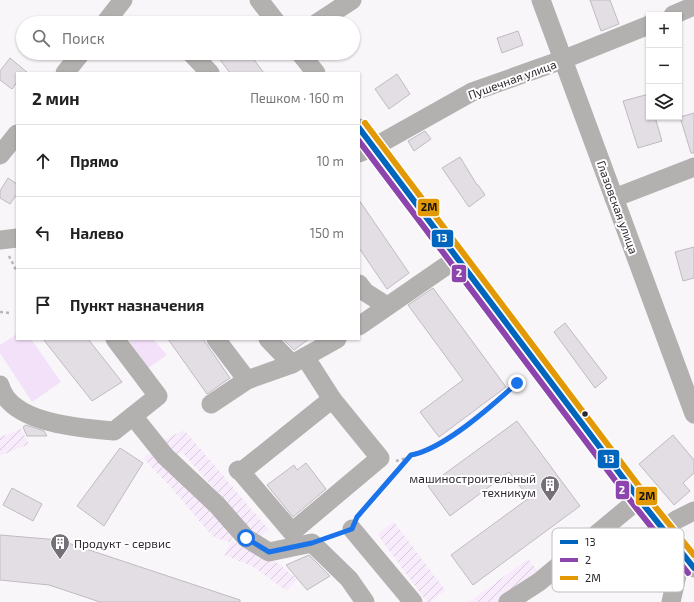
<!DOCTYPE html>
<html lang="ru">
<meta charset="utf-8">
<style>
body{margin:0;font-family:"Exo 2",sans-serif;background:#f2f2f2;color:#222}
.controls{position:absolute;right:12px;top:12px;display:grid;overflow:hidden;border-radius:0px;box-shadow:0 1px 3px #0004}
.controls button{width:36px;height:36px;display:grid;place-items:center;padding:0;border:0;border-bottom:1px solid #e0e0e0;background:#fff;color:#222;font:20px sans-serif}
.stop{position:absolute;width:12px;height:12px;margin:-9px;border:3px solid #1a73e8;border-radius:50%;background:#fff}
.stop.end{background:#1a73e8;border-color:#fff;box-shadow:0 1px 4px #0008}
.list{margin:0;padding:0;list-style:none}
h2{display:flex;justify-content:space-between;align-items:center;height:52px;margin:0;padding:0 16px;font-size:17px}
h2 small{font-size:13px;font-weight:400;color:#767676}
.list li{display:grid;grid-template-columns:26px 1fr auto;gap:12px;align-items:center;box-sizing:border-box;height:72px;padding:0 16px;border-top:1px solid #e0e0e0}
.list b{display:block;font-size:15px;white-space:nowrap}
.list em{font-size:13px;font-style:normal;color:#767676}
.icon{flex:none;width:22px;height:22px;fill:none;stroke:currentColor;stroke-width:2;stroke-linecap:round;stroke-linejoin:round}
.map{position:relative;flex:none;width:694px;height:602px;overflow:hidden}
.search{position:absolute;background:#fff;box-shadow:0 1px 3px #0004;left:16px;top:16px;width:344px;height:44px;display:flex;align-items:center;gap:10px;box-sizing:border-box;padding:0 14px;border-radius:22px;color:#767676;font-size:15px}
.panel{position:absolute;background:#fff;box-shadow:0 1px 3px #0004;left:16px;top:72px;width:344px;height:268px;border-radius:0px}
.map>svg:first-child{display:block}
</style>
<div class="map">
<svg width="694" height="602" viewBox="0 0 694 602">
<defs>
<pattern id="industrial-furrows" width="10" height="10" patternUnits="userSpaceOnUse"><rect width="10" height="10" fill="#f8ebfc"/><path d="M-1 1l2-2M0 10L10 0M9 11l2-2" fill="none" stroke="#d5cad8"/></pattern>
</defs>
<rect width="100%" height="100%" fill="#f9f6fa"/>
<!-- industrial -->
<g fill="url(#industrial-furrows)">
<polygon points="21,429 29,444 0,456 0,437"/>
<polygon points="184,430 197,445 269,530 258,538 182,452 173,457 160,442"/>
<polygon points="153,450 215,517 234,533 230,542 215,538 207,530 169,485 143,458"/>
<polygon points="394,522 445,590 431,602 427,602 377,534"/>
<polygon points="232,541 262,555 279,564 297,579 287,591 252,566 224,555"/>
<polygon points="528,559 539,573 500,602 469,602"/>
</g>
<!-- green -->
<g fill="#f3e1f9">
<polygon points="17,334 17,339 31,339 61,382 32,402 0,353 0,345"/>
<polygon points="128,339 153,339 167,355 148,368"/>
</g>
<!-- building -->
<g fill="#e2dee4" stroke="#bfbbc0">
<polygon points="590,0 610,0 619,24 601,31"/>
<polygon points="518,31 523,45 502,53 497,38"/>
<polygon points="215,53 249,53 264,73 230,73"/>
<polygon points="10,58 28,73 17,73 17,82 12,89 0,80 0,71"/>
<polygon points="397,74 410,94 389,109 375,89"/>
<polygon points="649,94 649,117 655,117 662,141 638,148 623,101"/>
<polygon points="694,113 694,153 691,153 680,117"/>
<polygon points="425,131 431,139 414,151 408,141"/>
<polygon points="460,157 477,185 478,185 485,195 469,207 442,168"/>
<polygon points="8,178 17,184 17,194 10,204 0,198 0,191"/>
<polygon points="359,200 409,273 387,289 359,248"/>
<polygon points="694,247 694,278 683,281 675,252"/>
<polygon points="433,288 506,387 439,437 420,412 463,380 408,305"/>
<polygon points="565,323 607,378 595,388 554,332"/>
<polygon points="43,339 88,339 122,382 92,401"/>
<polygon points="168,339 203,339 230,378 207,394"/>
<polygon points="283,339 309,339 294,350"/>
<polygon points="517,421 580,506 473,585 451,555 529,498 509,472 450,516 428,486"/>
<polygon points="26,425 44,431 47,436 27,436 23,427"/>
<polygon points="673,435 694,460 694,473 683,483 690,491 674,505 639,464"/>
<polygon points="120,448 143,463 104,526 77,506"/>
<polygon points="306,463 326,489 293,517 267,485 294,465 297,470"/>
<polygon points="12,488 42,504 33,521 3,505"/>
<polygon points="0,535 59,540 240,600 240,602 100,602 49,585 0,580"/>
<polygon points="309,555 330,576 307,590 286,565"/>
</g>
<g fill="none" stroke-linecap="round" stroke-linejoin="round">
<!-- path -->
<g stroke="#b8b6b7" stroke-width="2.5" stroke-dasharray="3 3" stroke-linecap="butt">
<polyline points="227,23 235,17"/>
<polyline points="9,256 17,272"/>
<polyline points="0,312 10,313"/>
<polyline points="396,461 423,453 439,443 483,414 517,383"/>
<polyline points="359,515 411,456"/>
</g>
<!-- minor -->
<g stroke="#b3b1af" stroke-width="19">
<polyline points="259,0 277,23"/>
<polyline points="541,0 694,414"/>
<polyline points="673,15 694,6"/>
<polyline points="105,23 123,0"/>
<polyline points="317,23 352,0"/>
<polyline points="191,53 210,73"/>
<polyline points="300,53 316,73"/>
<polyline points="65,73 81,53"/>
<polyline points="359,128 639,499 694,568"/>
<polyline points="359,153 374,147 472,92 562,60 649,25"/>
<polyline points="0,155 17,134"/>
<polyline points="614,198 694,167"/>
<polyline points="0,240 17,238"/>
<polyline points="359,284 365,292 387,306"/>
<polyline points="359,326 456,259"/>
<polyline points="216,339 247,380"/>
<polyline points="268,339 292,364"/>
<polyline points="305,357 332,399"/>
<path d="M0,385c10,39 82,43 114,46l44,-35 -43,-57"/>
<polyline points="211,404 247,380 292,364 337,339"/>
<polyline points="133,416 165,456 217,505 246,538 269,552 312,543 349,579 365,602"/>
<polyline points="238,470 241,472 292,532 380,458 332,399 241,472"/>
<polyline points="352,529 413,602"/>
<polyline points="664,529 676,520 694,511"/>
<polyline points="508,602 539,582 639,499"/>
<polyline points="671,602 682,553"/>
</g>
<defs>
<polyline id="bus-1" points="359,128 639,499 694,568"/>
<polyline id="bus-2" points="359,141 633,504 688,573"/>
<polyline id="bus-3" points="365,123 645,494 694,555"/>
</defs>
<!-- bus-1 casing -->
<use href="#bus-1" stroke="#fff" stroke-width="9"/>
<!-- bus-2 casing -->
<use href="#bus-2" stroke="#fff" stroke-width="9"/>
<!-- bus-3 casing -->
<use href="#bus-3" stroke="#fff" stroke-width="9"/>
<!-- bus-1 -->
<use href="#bus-1" stroke="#0065bd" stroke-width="6"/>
<!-- bus-2 -->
<use href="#bus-2" stroke="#8e44ad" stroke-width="6"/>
<!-- bus-3 -->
<use href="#bus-3" stroke="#e39905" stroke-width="6"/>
</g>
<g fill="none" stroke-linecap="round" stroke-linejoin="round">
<!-- route -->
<path stroke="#1a73e8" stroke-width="5" d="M246,538l23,14 43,-9 40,-14 5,-12 54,-62c33,-6 81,-49 106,-72"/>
</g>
<!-- icons -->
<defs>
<symbol id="building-pin" viewBox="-11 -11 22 30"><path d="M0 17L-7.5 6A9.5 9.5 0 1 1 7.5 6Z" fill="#757077" stroke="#fff"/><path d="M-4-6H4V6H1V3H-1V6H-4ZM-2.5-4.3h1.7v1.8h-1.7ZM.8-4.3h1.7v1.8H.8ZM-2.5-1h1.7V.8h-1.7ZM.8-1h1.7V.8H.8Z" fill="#fff"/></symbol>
</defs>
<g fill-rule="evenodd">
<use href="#building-pin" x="539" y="474" width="22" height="30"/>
<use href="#building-pin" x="49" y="532" width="22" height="30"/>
</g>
<!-- markers -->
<circle fill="#2e2830" stroke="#fff" stroke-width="1.5" cx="585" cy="414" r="3.5"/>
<g text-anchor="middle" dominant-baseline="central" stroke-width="4" stroke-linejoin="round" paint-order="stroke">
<!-- street labels -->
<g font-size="12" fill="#2e2830" stroke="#fff">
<text transform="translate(512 79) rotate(-20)">Пушечная улица</text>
<text transform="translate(618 207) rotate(70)">Глазовская улица</text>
</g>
<!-- poi labels -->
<g font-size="12" fill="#2e2830" stroke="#fff" text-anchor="end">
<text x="536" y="478">машиностроительный<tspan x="536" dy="14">техникум</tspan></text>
<text x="74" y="543" text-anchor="start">Продукт - сервис</text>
</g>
</g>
<!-- legend -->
<rect x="552" y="528" width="132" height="64" rx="6" fill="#fff" stroke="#c0bec1" stroke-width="1"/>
<rect x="560" y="540" width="18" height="4" fill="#0065bd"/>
<rect x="560" y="558" width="18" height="4" fill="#8e44ad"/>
<rect x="560" y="576" width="18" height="4" fill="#e39905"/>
<g font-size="11" fill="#2e2830">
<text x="585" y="546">13</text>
<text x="585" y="564">2</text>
<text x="585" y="582">2М</text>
</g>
<g stroke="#fff" stroke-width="1.5">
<rect x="417" y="198" width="23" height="19" rx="4" fill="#e39905"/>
<rect x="431" y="229" width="23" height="19" rx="4" fill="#0065bd"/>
<rect x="451" y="264" width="16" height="19" rx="4" fill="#8e44ad"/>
<rect x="597" y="449" width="23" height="20" rx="4" fill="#0065bd"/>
<rect x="615" y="480" width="15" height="20" rx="4" fill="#8e44ad"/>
<rect x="635" y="486" width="23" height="20" rx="4" fill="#e39905"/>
</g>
<g font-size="11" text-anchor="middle" font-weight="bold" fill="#fff">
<text x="442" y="242">13</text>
<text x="459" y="277">2</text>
<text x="609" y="463">13</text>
<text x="622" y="494">2</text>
</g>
<g font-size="11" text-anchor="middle" font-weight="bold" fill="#111">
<text x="429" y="211">2М</text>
<text x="647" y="500">2М</text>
</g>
</svg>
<div class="controls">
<button>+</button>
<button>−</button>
<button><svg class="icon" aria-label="layers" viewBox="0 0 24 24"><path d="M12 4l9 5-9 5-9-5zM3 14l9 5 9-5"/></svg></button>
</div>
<div class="stop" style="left:246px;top:538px"></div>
<div class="stop end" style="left:517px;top:383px"></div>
<div class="search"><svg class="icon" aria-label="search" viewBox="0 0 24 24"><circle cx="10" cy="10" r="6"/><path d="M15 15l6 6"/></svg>Поиск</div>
<section class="panel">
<h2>2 мин<small>Пешком · 160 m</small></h2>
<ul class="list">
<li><svg class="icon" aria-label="ahead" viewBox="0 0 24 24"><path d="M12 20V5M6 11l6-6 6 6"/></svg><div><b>Прямо</b></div><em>10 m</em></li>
<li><svg class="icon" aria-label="left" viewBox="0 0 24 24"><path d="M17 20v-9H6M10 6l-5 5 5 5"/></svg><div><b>Налево</b></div><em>150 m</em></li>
<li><svg class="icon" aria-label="arrive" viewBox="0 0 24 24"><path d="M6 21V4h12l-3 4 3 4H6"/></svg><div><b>Пункт назначения</b></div></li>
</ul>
</section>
</div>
